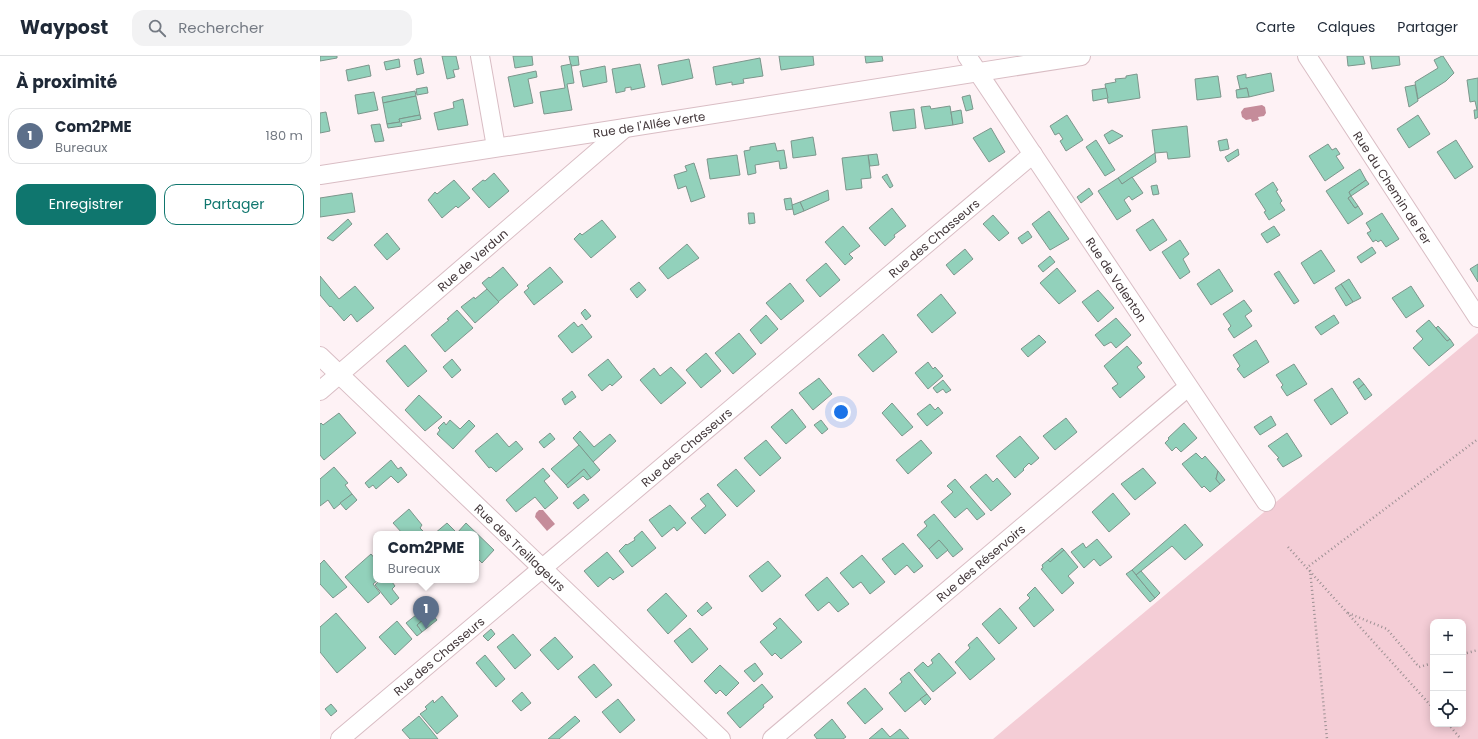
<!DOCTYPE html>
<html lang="fr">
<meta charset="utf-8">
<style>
body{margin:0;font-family:Poppins,sans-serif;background:#f2f2f3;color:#1f2937}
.controls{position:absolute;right:12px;bottom:12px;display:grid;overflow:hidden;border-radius:8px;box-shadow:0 2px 10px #0003}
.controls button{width:36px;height:36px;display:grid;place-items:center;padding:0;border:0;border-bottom:1px solid #e0e1e3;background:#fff;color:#1f2937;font:20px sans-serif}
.you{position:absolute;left:521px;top:356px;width:14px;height:14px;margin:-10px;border:3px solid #fff;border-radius:50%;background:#1a73e8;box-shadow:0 0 0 6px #1a73e833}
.badge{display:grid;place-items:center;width:26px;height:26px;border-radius:50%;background:#0f766e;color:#fff;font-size:13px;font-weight:700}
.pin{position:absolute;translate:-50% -33px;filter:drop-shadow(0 1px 2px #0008)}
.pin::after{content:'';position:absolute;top:21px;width:14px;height:12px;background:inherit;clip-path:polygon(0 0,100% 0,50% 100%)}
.popup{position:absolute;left:53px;top:475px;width:106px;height:52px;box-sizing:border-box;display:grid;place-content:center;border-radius:8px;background:#fff;filter:drop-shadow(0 1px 3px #0005);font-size:13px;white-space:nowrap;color:#747a83}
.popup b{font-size:15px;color:#1f2937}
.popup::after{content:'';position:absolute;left:50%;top:100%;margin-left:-8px;border:8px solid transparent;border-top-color:#fff}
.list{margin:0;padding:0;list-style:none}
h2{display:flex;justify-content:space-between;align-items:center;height:52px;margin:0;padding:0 16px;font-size:17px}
h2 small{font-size:13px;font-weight:400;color:#747a83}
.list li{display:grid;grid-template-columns:26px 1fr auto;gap:12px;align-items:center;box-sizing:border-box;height:56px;margin:0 8px 8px;padding:0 8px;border:1px solid #e0e1e3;border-radius:12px}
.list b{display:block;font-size:15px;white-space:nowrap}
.list p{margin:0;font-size:13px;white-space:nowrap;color:#747a83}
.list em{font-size:13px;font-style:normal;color:#747a83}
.actions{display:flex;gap:8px;padding:12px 16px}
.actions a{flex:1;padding:9px 0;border:1px solid #0f766e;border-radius:12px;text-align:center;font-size:14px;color:#0f766e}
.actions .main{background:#0f766e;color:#fff}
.icon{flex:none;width:22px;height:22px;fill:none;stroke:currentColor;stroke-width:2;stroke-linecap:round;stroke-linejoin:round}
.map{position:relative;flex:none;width:1158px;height:683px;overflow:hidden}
header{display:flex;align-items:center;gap:24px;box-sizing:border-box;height:56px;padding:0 20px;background:#fff;border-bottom:1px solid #e0e1e3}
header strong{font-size:19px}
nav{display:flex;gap:22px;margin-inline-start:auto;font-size:14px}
.search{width:280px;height:36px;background:#f2f2f3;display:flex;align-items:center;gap:10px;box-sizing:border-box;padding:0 14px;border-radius:12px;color:#747a83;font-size:15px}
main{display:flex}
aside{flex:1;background:#fff}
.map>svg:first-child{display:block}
</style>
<header>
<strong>Waypost</strong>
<div class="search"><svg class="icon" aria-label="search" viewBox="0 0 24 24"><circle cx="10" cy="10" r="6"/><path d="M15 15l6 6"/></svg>Rechercher</div>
<nav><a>Carte</a><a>Calques</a><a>Partager</a></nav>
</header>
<main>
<aside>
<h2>À proximité<small></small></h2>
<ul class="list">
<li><span class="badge" style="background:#5c6f8a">1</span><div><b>Com2PME</b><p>Bureaux</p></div><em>180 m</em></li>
</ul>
<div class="actions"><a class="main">Enregistrer</a><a>Partager</a></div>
</aside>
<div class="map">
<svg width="1158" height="683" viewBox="0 0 1158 683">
<rect width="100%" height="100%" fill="#fef2f5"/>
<!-- green -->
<path fill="#f4cdd6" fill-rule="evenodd" d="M1158,277v406h-485zM1113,566h30v102h-30z"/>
<!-- water -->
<g fill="#c58c9a">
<polygon points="942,49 945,51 946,57 944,60 938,61 939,64 932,66 931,63 926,64 922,61 921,56 924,52"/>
<polygon points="219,454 223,454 235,468 227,475 215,461 216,457"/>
</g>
<!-- building -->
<g fill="#92d1bb" stroke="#7d968c">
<polygon points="0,0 17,0 17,2 0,5"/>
<polygon points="122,0 136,0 139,13 133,14 135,21 127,23"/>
<polygon points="193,0 212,0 213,9 195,12"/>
<polygon points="249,0 258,0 259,9 251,10"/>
<polygon points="459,0 493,0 494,9 461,14"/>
<polygon points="545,0 562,0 563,5 546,7"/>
<polygon points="1027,0 1043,0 1045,8 1028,10"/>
<polygon points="1050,0 1079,0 1080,9 1052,13"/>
<polygon points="1122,0 1123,0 1134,17 1126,25 1098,43 1095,26 1118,12 1114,4"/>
<polygon points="101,2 104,17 97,19 94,4"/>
<polygon points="440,2 443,20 423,23 424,27 412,29 412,26 396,29 393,11"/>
<polygon points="79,3 80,11 66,14 64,6"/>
<polygon points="369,3 373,22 342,29 338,9"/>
<polygon points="251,8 254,27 247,28 252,54 224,58 220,36 245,32 241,10"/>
<polygon points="320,8 325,31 311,34 311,31 305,32 305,35 296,37 292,13"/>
<polygon points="49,9 51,20 28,25 26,14"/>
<polygon points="285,10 287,26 263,31 260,15"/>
<polygon points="216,15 217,21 208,23 213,47 194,51 188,21"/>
<polygon points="951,17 954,35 929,41 927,32 920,33 917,20 926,18 926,22"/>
<polygon points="817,18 820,42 788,47 785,28 796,26 795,23 806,22 806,20"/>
<polygon points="898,20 901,41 877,44 875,23"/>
<polygon points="1158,22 1158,61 1155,63 1154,54 1157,54 1155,45 1150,46 1147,24"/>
<polygon points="1095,29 1098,45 1089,51 1085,31"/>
<polygon points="107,31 108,37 97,39 96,33"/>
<polygon points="786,32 788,42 773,45 772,34"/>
<polygon points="927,32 929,41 917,42 916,34"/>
<polygon points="95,35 96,40 63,47 62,41"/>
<polygon points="54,36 58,54 38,58 35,39"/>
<polygon points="650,39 653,53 646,55 642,41"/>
<polygon points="96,40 100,59 79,63 80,66 67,68 63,47"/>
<polygon points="143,43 148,69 118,74 114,57 134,52 133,46"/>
<polygon points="610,50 611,53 630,50 633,69 605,73 601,51"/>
<polygon points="594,53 596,72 573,75 570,56"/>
<polygon points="641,54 643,67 633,69 631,56"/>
<polygon points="6,56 10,75 0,77 0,57"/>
<polygon points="100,59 101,63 81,67 82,70 68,72 67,68 80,66 79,63"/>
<polygon points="747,59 763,84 746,95 740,85 743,83 739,77 735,79 730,70"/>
<polygon points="1098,59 1110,78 1089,92 1077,73"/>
<polygon points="60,68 64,85 55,86 51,69"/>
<polygon points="867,70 870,101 848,103 847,96 835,97 832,74"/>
<polygon points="671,72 685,96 669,106 653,82"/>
<polygon points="792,74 803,80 789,88 784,79"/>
<polygon points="493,81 496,99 473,102 471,85"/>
<polygon points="907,83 909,93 900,95 898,85"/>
<polygon points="776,84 795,114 785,120 766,91"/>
<polygon points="1136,84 1153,111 1135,123 1117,96"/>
<polygon points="455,87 457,95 464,94 467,112 460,113 459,105 435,109 436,117 428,119 424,95 430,94 430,91"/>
<polygon points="1008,88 1012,94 1016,92 1020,98 1016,100 1024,112 1005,125 989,100"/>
<polygon points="918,93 919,99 908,106 905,101"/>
<polygon points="835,97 836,106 802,128 798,122"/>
<polygon points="557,98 559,109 550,110 548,99"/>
<polygon points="417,99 420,119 390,123 387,103"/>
<polygon points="548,99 551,122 541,123 542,132 526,134 522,102"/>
<polygon points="374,107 385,141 371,146 366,130 358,133 354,119 367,115 365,110"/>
<polygon points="1040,113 1046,124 1029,136 1031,140 1028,142 1035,152 1038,150 1043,158 1028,168 1006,135"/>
<polygon points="174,117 189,135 169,152 152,133 163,124 165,125"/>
<polygon points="567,118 573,130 570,132 562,121"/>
<polygon points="812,121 823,137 812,144 809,140 804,144 811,155 797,164 778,135 798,122 802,128"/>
<polygon points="134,124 150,142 138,152 136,150 122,162 108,144 115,136 117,138"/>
<polygon points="1046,124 1049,128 1031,140 1029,136"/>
<polygon points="953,126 958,134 956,135 962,145 960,147 965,154 949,164 944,156 946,155 935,138"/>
<polygon points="837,129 839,138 833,139 831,130"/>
<polygon points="769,132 773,138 761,147 757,141"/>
<polygon points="508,134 509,144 484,155 480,146"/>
<polygon points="32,137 35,156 0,161 0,142"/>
<polygon points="1031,140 1038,150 1035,152 1028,142"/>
<polygon points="471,142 473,153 466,154 464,143"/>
<polygon points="480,146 484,155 474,159 472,149"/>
<polygon points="572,152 586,170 574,179 575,181 565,190 549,172"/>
<polygon points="729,155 749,183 730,194 712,168"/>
<polygon points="428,157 434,157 435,167 429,168"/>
<polygon points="1062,157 1079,183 1066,191 1061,184 1058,186 1056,184 1053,186 1047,177 1051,175 1046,167"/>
<polygon points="673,159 689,177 679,185 663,168"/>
<polygon points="28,163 32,168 13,185 7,182"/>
<polygon points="833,163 847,184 830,195 816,174"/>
<polygon points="282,164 296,181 271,202 254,183 260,177 262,179"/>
<polygon points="523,170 540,190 529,198 533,202 525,209 505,186"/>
<polygon points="954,170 960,179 947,187 941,178"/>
<polygon points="708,175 712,181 702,188 698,182"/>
<polygon points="67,177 80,193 67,204 54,189"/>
<polygon points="860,184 869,198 863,203 870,216 860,223 842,196"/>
<polygon points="367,188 379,202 348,223 339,212"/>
<polygon points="1052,191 1056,197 1041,207 1037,201"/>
<polygon points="645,193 653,203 634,219 626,209"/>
<polygon points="1001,194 1015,215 994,228 981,207"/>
<polygon points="730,200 735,206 723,216 718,210"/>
<polygon points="506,207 520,224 500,241 486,224"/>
<polygon points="1158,208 1158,226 1150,213"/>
<polygon points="183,211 198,229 178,246 162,227 169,221 170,222"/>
<polygon points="230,211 243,226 214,249 204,236 209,232 207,230"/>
<polygon points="737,212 756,235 739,248 720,227"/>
<polygon points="899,213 913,235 891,249 877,228"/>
<polygon points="959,215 979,245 974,248 954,218"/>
<polygon points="0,220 19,243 35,230 54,252 37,266 31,258 24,265 11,250 10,251 0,239"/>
<polygon points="1029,223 1041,242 1033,246 1021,228"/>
<polygon points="319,226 326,234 317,242 310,233"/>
<polygon points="470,227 484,245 461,264 446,247"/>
<polygon points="1021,228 1033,246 1026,250 1015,232"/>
<polygon points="1091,230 1104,250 1086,262 1072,242"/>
<polygon points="167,233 179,246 155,267 141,251 154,241 155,243"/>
<polygon points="778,234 794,252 778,266 762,246"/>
<polygon points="621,238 636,257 612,277 597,259"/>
<polygon points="924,244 932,255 925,260 932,270 914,282 908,273 911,270 903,258"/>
<polygon points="265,253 271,260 266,264 261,257"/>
<polygon points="137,254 153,272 125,296 111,279 129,264 127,263"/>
<polygon points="446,259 458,273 441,288 430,274"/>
<polygon points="1014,259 1019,267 1001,279 995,271"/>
<polygon points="796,262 811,279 796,292 791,286 784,290 775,279"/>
<polygon points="1109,264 1127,285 1130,283 1134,289 1109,310 1093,292 1103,283 1096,275"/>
<polygon points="254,266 258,271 262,268 272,281 252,297 238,280"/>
<polygon points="1118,270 1130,283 1127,285 1116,272"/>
<polygon points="419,277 436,298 413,318 395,297"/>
<polygon points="563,278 577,296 553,316 538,299"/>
<polygon points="719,279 726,286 708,301 701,293"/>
<polygon points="936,284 949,306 924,322 917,313 920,310 913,299"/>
<polygon points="85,289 107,315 88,331 66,305"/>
<polygon points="807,290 822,307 817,311 825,321 800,342 792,332 798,328 784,310"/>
<polygon points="386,297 401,315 381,332 366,314"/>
<polygon points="132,303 141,314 132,322 123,311"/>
<polygon points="288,303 302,321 292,330 290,328 282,335 268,319"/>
<polygon points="608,306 613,313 615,311 623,320 608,333 595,317"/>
<polygon points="974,308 987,328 967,340 961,331 963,329 956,319"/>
<polygon points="351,311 366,327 341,348 320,324 334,312 340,320"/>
<polygon points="499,322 512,338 493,354 479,337"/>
<polygon points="1039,322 1044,328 1038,333 1033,326"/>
<polygon points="623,324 631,334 626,337 623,333 617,337 613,332"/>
<polygon points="1044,328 1052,339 1045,344 1038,333"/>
<polygon points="1012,332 1028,357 1011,369 994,344"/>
<polygon points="252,335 256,341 245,349 242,343"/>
<polygon points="99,339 122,361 105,375 85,354"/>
<polygon points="572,347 593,371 582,380 562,357"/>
<polygon points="610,348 615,354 618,351 623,357 607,370 597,358"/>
<polygon points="472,353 486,371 466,388 451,371"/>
<polygon points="19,357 36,377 4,404 0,399 0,368 1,367 3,369"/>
<polygon points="951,360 956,369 940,379 934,371"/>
<polygon points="746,362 757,376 735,394 723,380"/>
<polygon points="130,364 140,373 149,364 155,370 133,393 117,378 120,374 118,372 124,366 126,369"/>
<polygon points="501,364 508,373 502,378 494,369"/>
<polygon points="864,367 877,382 861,396 856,391 852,395 845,387 849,383 848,382"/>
<polygon points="260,375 274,391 290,378 296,385 273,406 253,382"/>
<polygon points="177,377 189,391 196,385 203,393 176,416 171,411 169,412 155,395"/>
<polygon points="230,377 235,383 224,392 219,386"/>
<polygon points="967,377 982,400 963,411 957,403 959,402 948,390"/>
<polygon points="700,380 719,402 711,409 709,407 703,413 704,414 695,422 676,400"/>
<polygon points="446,384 461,402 440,420 424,402"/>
<polygon points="601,384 612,397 588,418 576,404"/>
<polygon points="259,389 280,414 271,422 264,413 246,429 231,413"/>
<polygon points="876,397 882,403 885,400 898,415 896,423 900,428 890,436 884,430 882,432 862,408"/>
<polygon points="71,404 78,413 81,411 87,419 78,427 71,420 56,433 53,429 49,432 45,427"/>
<polygon points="14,411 28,427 25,429 32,438 14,453 8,444 0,450 0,423"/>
<polygon points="223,412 230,420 224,425 238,442 225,453 215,441 196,456 186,444"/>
<polygon points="823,412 836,427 815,444 801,428"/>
<polygon points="264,413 271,422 267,424 263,420 248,432 246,429"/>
<polygon points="416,413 435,435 417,451 397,429"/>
<polygon points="898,415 905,424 900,428 896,423"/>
<polygon points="666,418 673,426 677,422 691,438 671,455 650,431"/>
<polygon points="635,423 665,458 657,464 647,452 635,462 621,446 633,436 627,430"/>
<polygon points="388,437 406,459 385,478 371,462 386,450 380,443"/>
<polygon points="793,437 810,458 789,476 772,456"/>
<polygon points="32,438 37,444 26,454 20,447"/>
<polygon points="264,438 269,444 258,453 253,447"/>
<polygon points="350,449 366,467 357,475 354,471 342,481 329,464"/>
<polygon points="89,453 102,469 100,472 105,477 103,478 83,478 73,467"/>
<polygon points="614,458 643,493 633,501 619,484 609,493 597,479 607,470 604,466"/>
<polygon points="127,467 137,477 146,467 174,494 162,507 156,501 156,478 114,478"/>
<polygon points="865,468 883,489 865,504 852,490 816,519 812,514"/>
<polygon points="322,475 336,492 312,511 299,495 306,488 307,489 315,484 314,482"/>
<polygon points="777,483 792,501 780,510 774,503 764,512 751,496 763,487 766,492"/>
<polygon points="619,484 628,494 617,503 609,493"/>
<polygon points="583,487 603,510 594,517 587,509 575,519 562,503"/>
<polygon points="742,492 744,494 730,506 728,504"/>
<polygon points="744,494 758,511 748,520 754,527 742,538 721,513 723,512 722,509 728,504 730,506"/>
<polygon points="287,496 304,516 293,524 290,521 278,531 264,515"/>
<polygon points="51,498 56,504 56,524 58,524 53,528 60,537 48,547 25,521"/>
<polygon points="542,499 565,526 550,538 541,526 533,532 520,517"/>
<polygon points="4,504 27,531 13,542 0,528 0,508"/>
<polygon points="448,505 461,520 442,536 429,520"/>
<polygon points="812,514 835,542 830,546 806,518"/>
<polygon points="821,515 840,537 835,542 816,519"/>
<polygon points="507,521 529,548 518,556 509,546 498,555 485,539"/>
<polygon points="60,524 74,524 72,526 75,530 72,533 79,542 71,549 55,529"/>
<polygon points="715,531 734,554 714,571 699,552 710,542 707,539"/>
<polygon points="346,537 367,560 348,578 327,554"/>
<polygon points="387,546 392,552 382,560 377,555"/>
<polygon points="106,551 111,557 97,569 102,576 97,580 86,567"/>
<polygon points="680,552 697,572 679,588 662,568"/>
<polygon points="16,557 46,592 17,617 0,596 0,571"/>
<polygon points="111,557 117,564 102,576 97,569"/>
<polygon points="460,562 482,586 461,603 455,597 452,600 440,586 457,572 453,568"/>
<polygon points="77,565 92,583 75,599 59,581"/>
<polygon points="370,572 388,593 372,607 354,585"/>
<polygon points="171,573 175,578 168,585 163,580"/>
<polygon points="193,578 211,599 195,613 177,591"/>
<polygon points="235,581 253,601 238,614 220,594"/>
<polygon points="657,581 675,603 650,624 635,606 650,592 648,589"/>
<polygon points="619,597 636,617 613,636 594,614 603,606 608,611 613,607 611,604"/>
<polygon points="165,599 185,623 176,631 156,607"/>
<polygon points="435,607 443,618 434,626 424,615"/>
<polygon points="274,608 292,629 276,642 258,621"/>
<polygon points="400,609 419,627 406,640 400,634 396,638 384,625"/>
<polygon points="589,616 607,638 585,656 569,637 582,626 580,623"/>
<polygon points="442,628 453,641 443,649 444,651 420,672 407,657"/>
<polygon points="545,632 563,653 545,668 527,647"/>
<polygon points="202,636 211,647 201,655 192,645"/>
<polygon points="607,638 611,643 605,649 600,643"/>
<polygon points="122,640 138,660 117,678 100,658 107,653 105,651 113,644 114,647"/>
<polygon points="298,643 315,664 300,677 282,656"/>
<polygon points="11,648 17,655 11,660 5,653"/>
<polygon points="99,660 110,673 118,683 90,683 82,674"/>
<polygon points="255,660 260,665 239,683 228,683"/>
<polygon points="512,663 526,681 523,683 497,683 494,679"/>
<polygon points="562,672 570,681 580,673 589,683 549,683"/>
</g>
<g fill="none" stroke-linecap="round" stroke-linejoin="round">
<defs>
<g id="minor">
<polyline points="160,0 176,91"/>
<path id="s1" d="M647,0l299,446"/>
<path id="s2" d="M987,0l171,262"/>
<path id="s3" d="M0,119l305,-47 456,-72"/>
<path id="s4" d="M0,300l401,383"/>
<path id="s5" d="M0,335l305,-263"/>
<path id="s6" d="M20,683l693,-585"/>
<path id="s7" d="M452,683l416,-352"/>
</g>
</defs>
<!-- minor casing -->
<use href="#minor" stroke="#d9bdc4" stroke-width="20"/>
<!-- path -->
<g stroke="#9c9093" stroke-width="2.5" stroke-dasharray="1 3" stroke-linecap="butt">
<polyline points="968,491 1113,652"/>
<polyline points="989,510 1158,383"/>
<polyline points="990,514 1007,683"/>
<polyline points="1028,557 1067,573 1099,611 1113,607"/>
<polyline points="1143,598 1158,594"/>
<polyline points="1128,668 1141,683"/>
</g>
<!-- minor -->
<use href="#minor" stroke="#fff" stroke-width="18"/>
</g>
<g text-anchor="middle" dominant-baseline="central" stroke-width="3" stroke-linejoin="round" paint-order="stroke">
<!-- street labels -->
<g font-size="12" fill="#42373a" stroke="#fef2f5">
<text stroke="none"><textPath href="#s3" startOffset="333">Rue de l'Allée Verte</textPath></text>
<text stroke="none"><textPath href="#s2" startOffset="157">Rue du Chemin de Fer</textPath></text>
<text stroke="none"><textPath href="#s6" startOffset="777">Rue des Chasseurs</textPath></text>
<text stroke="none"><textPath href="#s5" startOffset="201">Rue de Verdun</textPath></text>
<text stroke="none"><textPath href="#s1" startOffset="269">Rue de Valenton</textPath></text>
<text stroke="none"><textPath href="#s6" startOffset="453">Rue des Chasseurs</textPath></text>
<text stroke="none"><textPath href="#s4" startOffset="277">Rue des Treillageurs</textPath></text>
<text stroke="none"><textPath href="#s7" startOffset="273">Rue des Réservoirs</textPath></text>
<text stroke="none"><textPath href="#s6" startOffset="129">Rue des Chasseurs</textPath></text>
</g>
</g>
</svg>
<div class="controls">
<button>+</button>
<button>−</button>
<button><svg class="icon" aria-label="locate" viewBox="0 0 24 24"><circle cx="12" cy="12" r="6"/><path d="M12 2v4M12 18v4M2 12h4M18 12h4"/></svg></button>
</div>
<div class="you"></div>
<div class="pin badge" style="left:106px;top:573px;background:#5c6f8a">1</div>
<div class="popup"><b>Com2PME</b>Bureaux</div>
</div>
</main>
